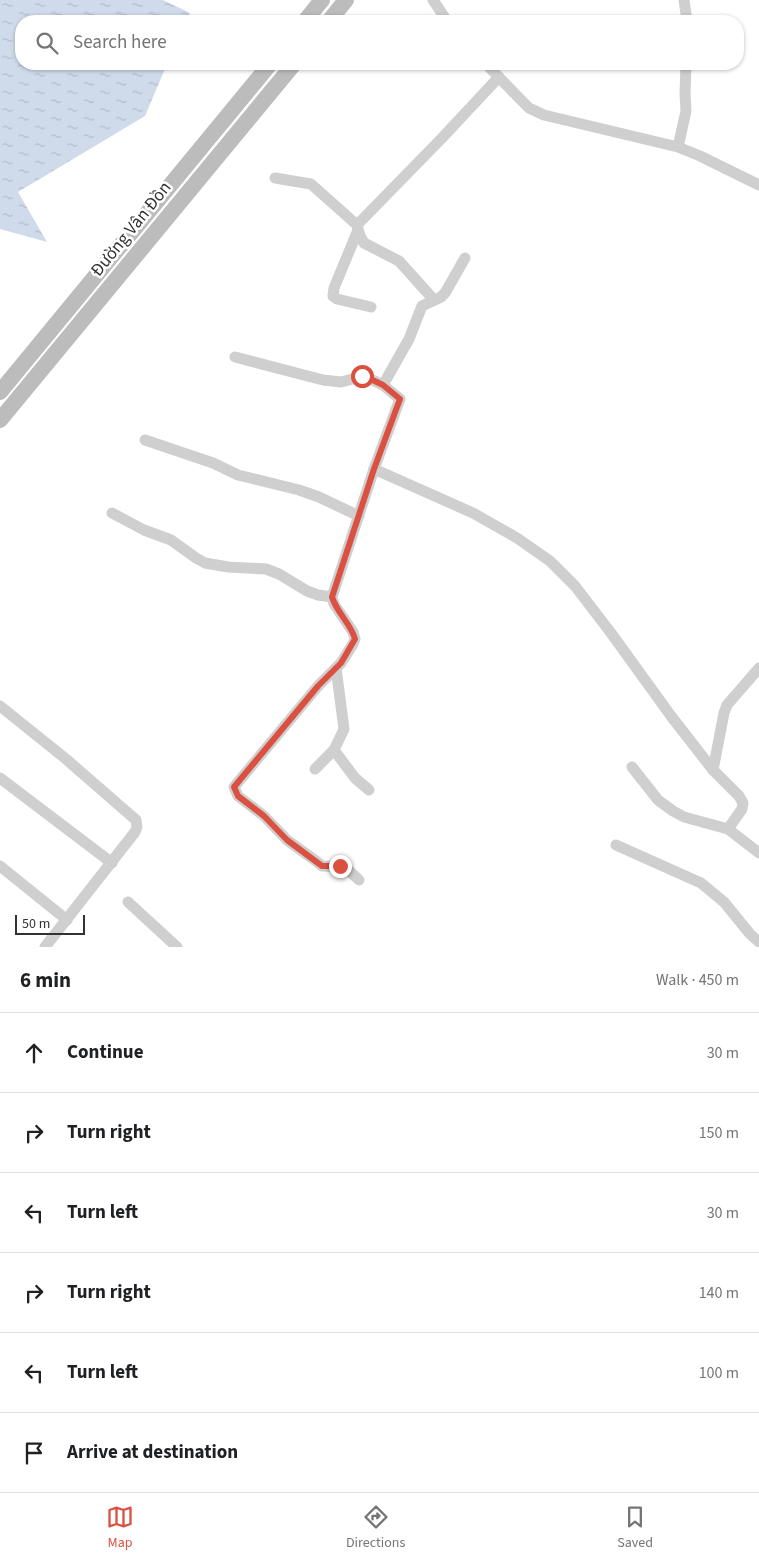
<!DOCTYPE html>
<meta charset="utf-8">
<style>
body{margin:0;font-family:"Source Sans 3",sans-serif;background:#f2f2f2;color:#202124}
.scale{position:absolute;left:15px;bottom:12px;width:70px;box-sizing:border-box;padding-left:5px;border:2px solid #323232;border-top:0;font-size:14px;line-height:18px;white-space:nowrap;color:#323232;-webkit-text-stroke:4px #fff;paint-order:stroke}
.stop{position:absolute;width:15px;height:15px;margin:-11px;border:4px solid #db5141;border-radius:50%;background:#fff}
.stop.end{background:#db5141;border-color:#fff;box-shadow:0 1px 5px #0008}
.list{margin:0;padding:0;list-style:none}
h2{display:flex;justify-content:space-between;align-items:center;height:65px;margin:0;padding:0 20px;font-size:21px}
h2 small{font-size:16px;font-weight:400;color:#757577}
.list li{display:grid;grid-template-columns:32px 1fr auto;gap:15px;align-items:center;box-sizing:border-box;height:80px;padding:0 20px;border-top:1px solid #e0e0e0}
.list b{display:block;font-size:19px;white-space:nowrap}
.list em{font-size:16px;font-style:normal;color:#757577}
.icon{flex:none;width:28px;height:28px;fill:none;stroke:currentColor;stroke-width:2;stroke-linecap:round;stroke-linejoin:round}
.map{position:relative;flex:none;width:759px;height:947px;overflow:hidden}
.search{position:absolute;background:#fff;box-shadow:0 1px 4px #0004;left:15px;right:15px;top:15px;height:55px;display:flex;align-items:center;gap:12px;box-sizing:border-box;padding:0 18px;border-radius:20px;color:#757577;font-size:19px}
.sheet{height:545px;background:#fff}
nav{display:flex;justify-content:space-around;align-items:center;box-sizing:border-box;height:70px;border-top:1px solid #e0e0e0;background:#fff;font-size:14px;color:#757577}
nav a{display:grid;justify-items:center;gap:2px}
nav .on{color:#db5141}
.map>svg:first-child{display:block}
</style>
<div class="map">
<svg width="759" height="947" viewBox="0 0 759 947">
<defs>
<pattern id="water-ripples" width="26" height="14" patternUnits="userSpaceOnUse" patternTransform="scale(1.25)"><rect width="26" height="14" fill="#cfdbeb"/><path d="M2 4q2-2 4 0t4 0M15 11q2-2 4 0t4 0" fill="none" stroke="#b2bcca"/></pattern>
</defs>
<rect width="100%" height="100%" fill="#fff"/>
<!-- water -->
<polygon fill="url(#water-ripples)" points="0,0 163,0 190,13 186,21 21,21 21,64 167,64 145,116 18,192 47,242 0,229"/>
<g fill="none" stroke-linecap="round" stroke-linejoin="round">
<!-- street -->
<g stroke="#cfcfcf" stroke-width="11">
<polyline points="433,0 447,21"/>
<polyline points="684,0 687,21"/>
<polyline points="486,64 529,108 544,115 678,147 700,156 759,185"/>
<polyline points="678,147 686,111 685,94 686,64"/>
<polyline points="275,178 311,184 357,225 360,236 364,243 399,261 434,300"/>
<polyline points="357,225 442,138 499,77"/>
<polyline points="358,230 334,288 333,296 337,299 371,307"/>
<polyline points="235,357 323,380 341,382 364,376 383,385 400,399 374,469 332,597 334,604 353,632 355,639 353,644 341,663 318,686 234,787 238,796 264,816 287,840 316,861 322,866 345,867 359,880"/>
<polyline points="383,385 409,339 422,306 441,297 445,293 465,258"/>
<polyline points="145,440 213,463 238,475 299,490 319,497 359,516"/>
<polyline points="374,469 473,513 517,538 550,561 575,586 611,633 671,716 713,770 739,796 743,803 742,809 728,829"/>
<polyline points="112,513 144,530 171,540 196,558 205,563 228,567 266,569 279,574 307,591 318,595 332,597"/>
<polyline points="0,706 66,759 136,820 137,827 135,832 45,947"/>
<polyline points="334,750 355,778 369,790"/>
<polyline points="632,767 658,800 673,811 684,817 728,829 759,853"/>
<polyline points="315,769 334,750 344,729 336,668"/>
<polyline points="713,770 724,713 727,705 759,668"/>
<polyline points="0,778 112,863"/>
<polyline points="616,845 701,883 724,902 750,934 759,942"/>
<polyline points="0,866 67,920"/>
<polyline points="128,902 177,947"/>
</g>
<!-- secondary -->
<g stroke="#bcbcbc" stroke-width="16">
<polyline points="305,21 322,0"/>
<polyline points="329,21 346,0"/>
<polyline points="0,392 270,64"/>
<polyline points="0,420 294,64"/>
</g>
</g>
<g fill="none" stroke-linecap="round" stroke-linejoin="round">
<!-- route -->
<path stroke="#db5141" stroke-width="6" d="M340,866h-18l-35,-26 -23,-24 -26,-20 -4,-9 84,-101 23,-23 14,-24c-4,-15 -18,-26 -23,-42l42,-128 26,-70 -17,-14 -19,-9h-2"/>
</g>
<g text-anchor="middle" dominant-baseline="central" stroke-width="5" stroke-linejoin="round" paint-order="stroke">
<!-- street labels -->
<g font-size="18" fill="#323232" stroke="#fff">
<text transform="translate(131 229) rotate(-51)">Đường Vân Đồn</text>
</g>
</g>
</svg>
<div class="scale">50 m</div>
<div class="stop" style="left:362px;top:376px"></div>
<div class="stop end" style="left:340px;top:866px"></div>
<div class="search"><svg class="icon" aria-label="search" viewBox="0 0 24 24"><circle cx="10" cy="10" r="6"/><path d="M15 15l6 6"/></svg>Search here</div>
</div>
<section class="sheet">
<h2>6 min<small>Walk · 450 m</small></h2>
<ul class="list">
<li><svg class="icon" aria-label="ahead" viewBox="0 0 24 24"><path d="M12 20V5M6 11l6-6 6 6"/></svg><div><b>Continue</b></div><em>30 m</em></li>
<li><svg class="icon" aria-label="right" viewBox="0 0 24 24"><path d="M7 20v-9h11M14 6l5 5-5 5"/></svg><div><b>Turn right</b></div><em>150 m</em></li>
<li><svg class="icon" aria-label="left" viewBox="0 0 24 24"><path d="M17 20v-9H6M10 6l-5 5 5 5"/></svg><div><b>Turn left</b></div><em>30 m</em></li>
<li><svg class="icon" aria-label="right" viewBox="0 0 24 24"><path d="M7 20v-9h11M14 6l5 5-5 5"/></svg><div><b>Turn right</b></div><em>140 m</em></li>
<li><svg class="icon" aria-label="left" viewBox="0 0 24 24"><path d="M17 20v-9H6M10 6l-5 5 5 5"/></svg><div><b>Turn left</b></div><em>100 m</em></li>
<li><svg class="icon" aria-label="arrive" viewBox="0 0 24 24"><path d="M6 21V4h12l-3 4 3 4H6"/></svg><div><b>Arrive at destination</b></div></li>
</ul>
</section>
<nav>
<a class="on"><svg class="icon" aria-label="map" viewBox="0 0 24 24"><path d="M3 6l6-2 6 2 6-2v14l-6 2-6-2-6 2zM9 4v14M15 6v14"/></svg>Map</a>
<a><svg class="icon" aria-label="directions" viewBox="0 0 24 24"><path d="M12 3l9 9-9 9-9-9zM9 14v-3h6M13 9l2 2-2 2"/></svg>Directions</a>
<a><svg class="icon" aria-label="saved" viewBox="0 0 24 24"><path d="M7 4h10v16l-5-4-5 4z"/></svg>Saved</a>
</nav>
